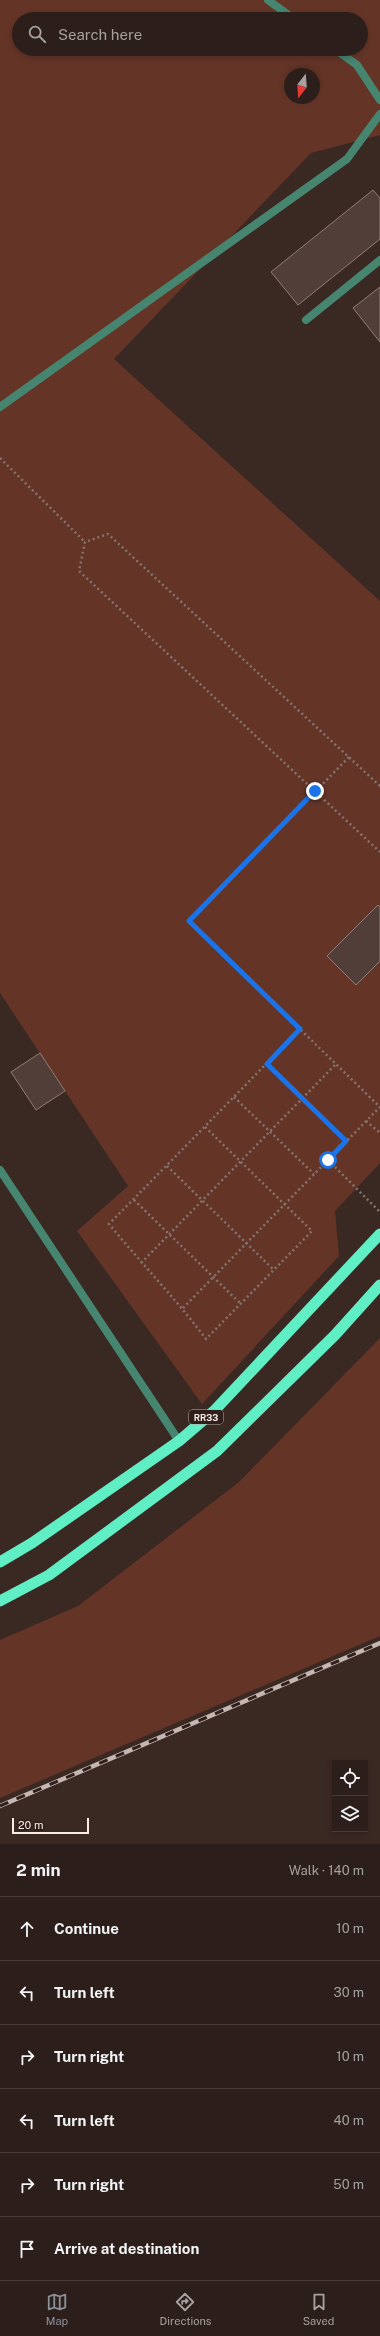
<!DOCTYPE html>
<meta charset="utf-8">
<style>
body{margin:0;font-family:"Public Sans",sans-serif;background:#342723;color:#f1f3f6}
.controls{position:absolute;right:12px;bottom:12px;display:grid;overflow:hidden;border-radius:0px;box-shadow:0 2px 6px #0003}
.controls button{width:36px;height:36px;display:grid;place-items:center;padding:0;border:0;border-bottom:1px solid #483c39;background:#2c1e1a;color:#f1f3f6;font:20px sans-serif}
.compass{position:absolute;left:284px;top:68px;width:36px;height:36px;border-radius:50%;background:#2c1e1a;box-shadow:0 2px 6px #0003;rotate:197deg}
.scale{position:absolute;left:12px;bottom:10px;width:77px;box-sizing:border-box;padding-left:4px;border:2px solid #f7ebe7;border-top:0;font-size:11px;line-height:14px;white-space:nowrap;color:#f7ebe7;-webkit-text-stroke:3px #2f1e19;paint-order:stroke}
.stop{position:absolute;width:12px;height:12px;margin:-9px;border:3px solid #1a73e8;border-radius:50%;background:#fff}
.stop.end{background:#1a73e8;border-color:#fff;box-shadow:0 1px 4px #0008}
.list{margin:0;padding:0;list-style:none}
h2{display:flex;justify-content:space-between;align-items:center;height:52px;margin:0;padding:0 16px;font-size:17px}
h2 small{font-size:13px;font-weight:400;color:#a6a2a2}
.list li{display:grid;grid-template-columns:26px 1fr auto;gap:12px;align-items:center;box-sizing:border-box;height:64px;padding:0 16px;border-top:1px solid #483c39}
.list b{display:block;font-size:15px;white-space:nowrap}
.list em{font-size:13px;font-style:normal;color:#a6a2a2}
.icon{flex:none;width:22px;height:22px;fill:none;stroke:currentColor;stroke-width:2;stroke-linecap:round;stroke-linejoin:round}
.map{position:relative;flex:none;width:380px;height:1844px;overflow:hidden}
.search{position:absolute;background:#2c1e1a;box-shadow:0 2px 6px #0003;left:12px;right:12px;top:12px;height:44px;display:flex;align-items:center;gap:10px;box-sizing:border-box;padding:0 14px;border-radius:22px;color:#a6a2a2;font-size:15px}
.sheet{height:436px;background:#2c1e1a}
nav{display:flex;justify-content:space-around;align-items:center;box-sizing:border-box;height:56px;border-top:1px solid #483c39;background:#2c1e1a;font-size:11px;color:#a6a2a2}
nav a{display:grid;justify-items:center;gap:2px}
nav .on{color:#8c9099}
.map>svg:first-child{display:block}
</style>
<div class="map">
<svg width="380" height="1844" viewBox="0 0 380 1844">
<rect width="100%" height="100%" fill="#3a2823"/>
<!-- green -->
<g fill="#643527" fill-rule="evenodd">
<path d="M0,0h380v135l-69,18 -197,206 266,242v562l-45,48 4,45 -137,148 -125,-173 51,-45 -128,-193zM19,19h342v30h-342zM290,74h24v24h-24z"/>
<polygon points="380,1338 380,1636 0,1798 0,1640 78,1606 239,1482"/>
</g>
<!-- building -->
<g fill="#513e38" stroke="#927d76">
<polygon points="373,190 380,198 380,239 298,305 271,272"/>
<polygon points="380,287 380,342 353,308"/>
<polygon points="378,905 380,907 380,961 356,985 327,956"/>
<polygon points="40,1053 65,1091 36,1110 11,1072"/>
</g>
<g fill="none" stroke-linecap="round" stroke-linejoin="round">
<!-- path -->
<g stroke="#847470" stroke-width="2.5" stroke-dasharray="2 3" stroke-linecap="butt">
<polyline points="0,458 85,542"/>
<polyline points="380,786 108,534 85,542 79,571 380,852"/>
<polyline points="267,1064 346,1141"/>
<polyline points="234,1097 314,1174"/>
<polyline points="366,1121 380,1133"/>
<path d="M205,1127l107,104 -106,108c-30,-40 -65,-76 -97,-115 64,-65 128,-130 191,-195"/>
<polyline points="328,1160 380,1212"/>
<polyline points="167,1166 274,1270"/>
<polyline points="134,1200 241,1304"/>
<polyline points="141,1263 336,1064"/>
<polyline points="183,1308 380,1107 189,921 349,757"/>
</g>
<!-- service -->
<g stroke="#468671" stroke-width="8">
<polyline points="306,320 380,260"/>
<polyline points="0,1170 179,1441"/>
</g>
<!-- minor -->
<g stroke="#468671" stroke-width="8">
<polyline points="268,0 294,19"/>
<polyline points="335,49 357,65 380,100"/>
<polyline points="0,407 347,159 380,114"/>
</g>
<!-- trunk -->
<g stroke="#60eec4" stroke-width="11">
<polyline points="0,1562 32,1543 179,1441 214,1411 380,1234"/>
<polyline points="0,1601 49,1575 217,1451 335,1335 380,1285"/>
</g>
<defs>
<polyline id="rail" points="0,1806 380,1643"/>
</defs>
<!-- rail casing -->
<use href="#rail" stroke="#c4b7b2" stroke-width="4.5"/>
<!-- rail -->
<use href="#rail" stroke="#2f1e19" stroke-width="3" stroke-dasharray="9" stroke-linecap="butt"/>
</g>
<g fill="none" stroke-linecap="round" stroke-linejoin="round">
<!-- route -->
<polyline stroke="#1a73e8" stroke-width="5" points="315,791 189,921 300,1029 267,1064 346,1141 328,1160"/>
</g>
<g text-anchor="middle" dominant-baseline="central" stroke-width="3" stroke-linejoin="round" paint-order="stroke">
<!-- shield labels -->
<rect fill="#2f1e19" stroke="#bbaea9" stroke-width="1" x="189" y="1410" width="34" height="14" rx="3"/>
<g font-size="9" font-weight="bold" fill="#f7ebe7">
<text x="206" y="1417">RR33</text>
</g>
</g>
</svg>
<div class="controls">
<button><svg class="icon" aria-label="locate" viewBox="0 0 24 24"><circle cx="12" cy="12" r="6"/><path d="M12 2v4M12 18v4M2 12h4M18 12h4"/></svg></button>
<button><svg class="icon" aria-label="layers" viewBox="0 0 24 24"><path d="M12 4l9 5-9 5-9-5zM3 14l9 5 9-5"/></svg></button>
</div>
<svg class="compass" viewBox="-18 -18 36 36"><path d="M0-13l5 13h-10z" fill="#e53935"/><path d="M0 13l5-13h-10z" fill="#a6a2a2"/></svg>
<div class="scale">20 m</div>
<div class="stop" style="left:328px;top:1160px"></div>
<div class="stop end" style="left:315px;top:791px"></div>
<div class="search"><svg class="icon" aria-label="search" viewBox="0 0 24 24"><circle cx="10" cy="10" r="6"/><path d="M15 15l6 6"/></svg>Search here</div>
</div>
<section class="sheet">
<h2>2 min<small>Walk · 140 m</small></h2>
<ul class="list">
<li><svg class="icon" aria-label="ahead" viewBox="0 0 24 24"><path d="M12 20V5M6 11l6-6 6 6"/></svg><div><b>Continue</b></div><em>10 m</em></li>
<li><svg class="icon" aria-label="left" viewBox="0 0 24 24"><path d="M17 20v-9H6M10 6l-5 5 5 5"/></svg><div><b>Turn left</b></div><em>30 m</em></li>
<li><svg class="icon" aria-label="right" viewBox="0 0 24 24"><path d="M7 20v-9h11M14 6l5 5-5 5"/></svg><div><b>Turn right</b></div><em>10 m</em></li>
<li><svg class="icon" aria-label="left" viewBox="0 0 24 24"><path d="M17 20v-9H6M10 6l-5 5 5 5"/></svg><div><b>Turn left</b></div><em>40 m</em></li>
<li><svg class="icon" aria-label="right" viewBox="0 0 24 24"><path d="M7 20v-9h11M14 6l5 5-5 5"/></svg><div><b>Turn right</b></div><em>50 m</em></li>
<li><svg class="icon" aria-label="arrive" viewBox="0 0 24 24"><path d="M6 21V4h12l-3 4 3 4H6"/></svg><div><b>Arrive at destination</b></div></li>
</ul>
</section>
<nav>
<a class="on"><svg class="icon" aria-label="map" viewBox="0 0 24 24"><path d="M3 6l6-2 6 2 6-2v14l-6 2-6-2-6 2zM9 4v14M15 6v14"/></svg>Map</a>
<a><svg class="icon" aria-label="directions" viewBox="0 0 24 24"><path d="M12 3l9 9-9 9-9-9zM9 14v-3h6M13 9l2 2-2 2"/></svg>Directions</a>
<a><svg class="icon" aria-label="saved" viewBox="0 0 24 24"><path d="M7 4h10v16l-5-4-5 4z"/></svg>Saved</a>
</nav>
